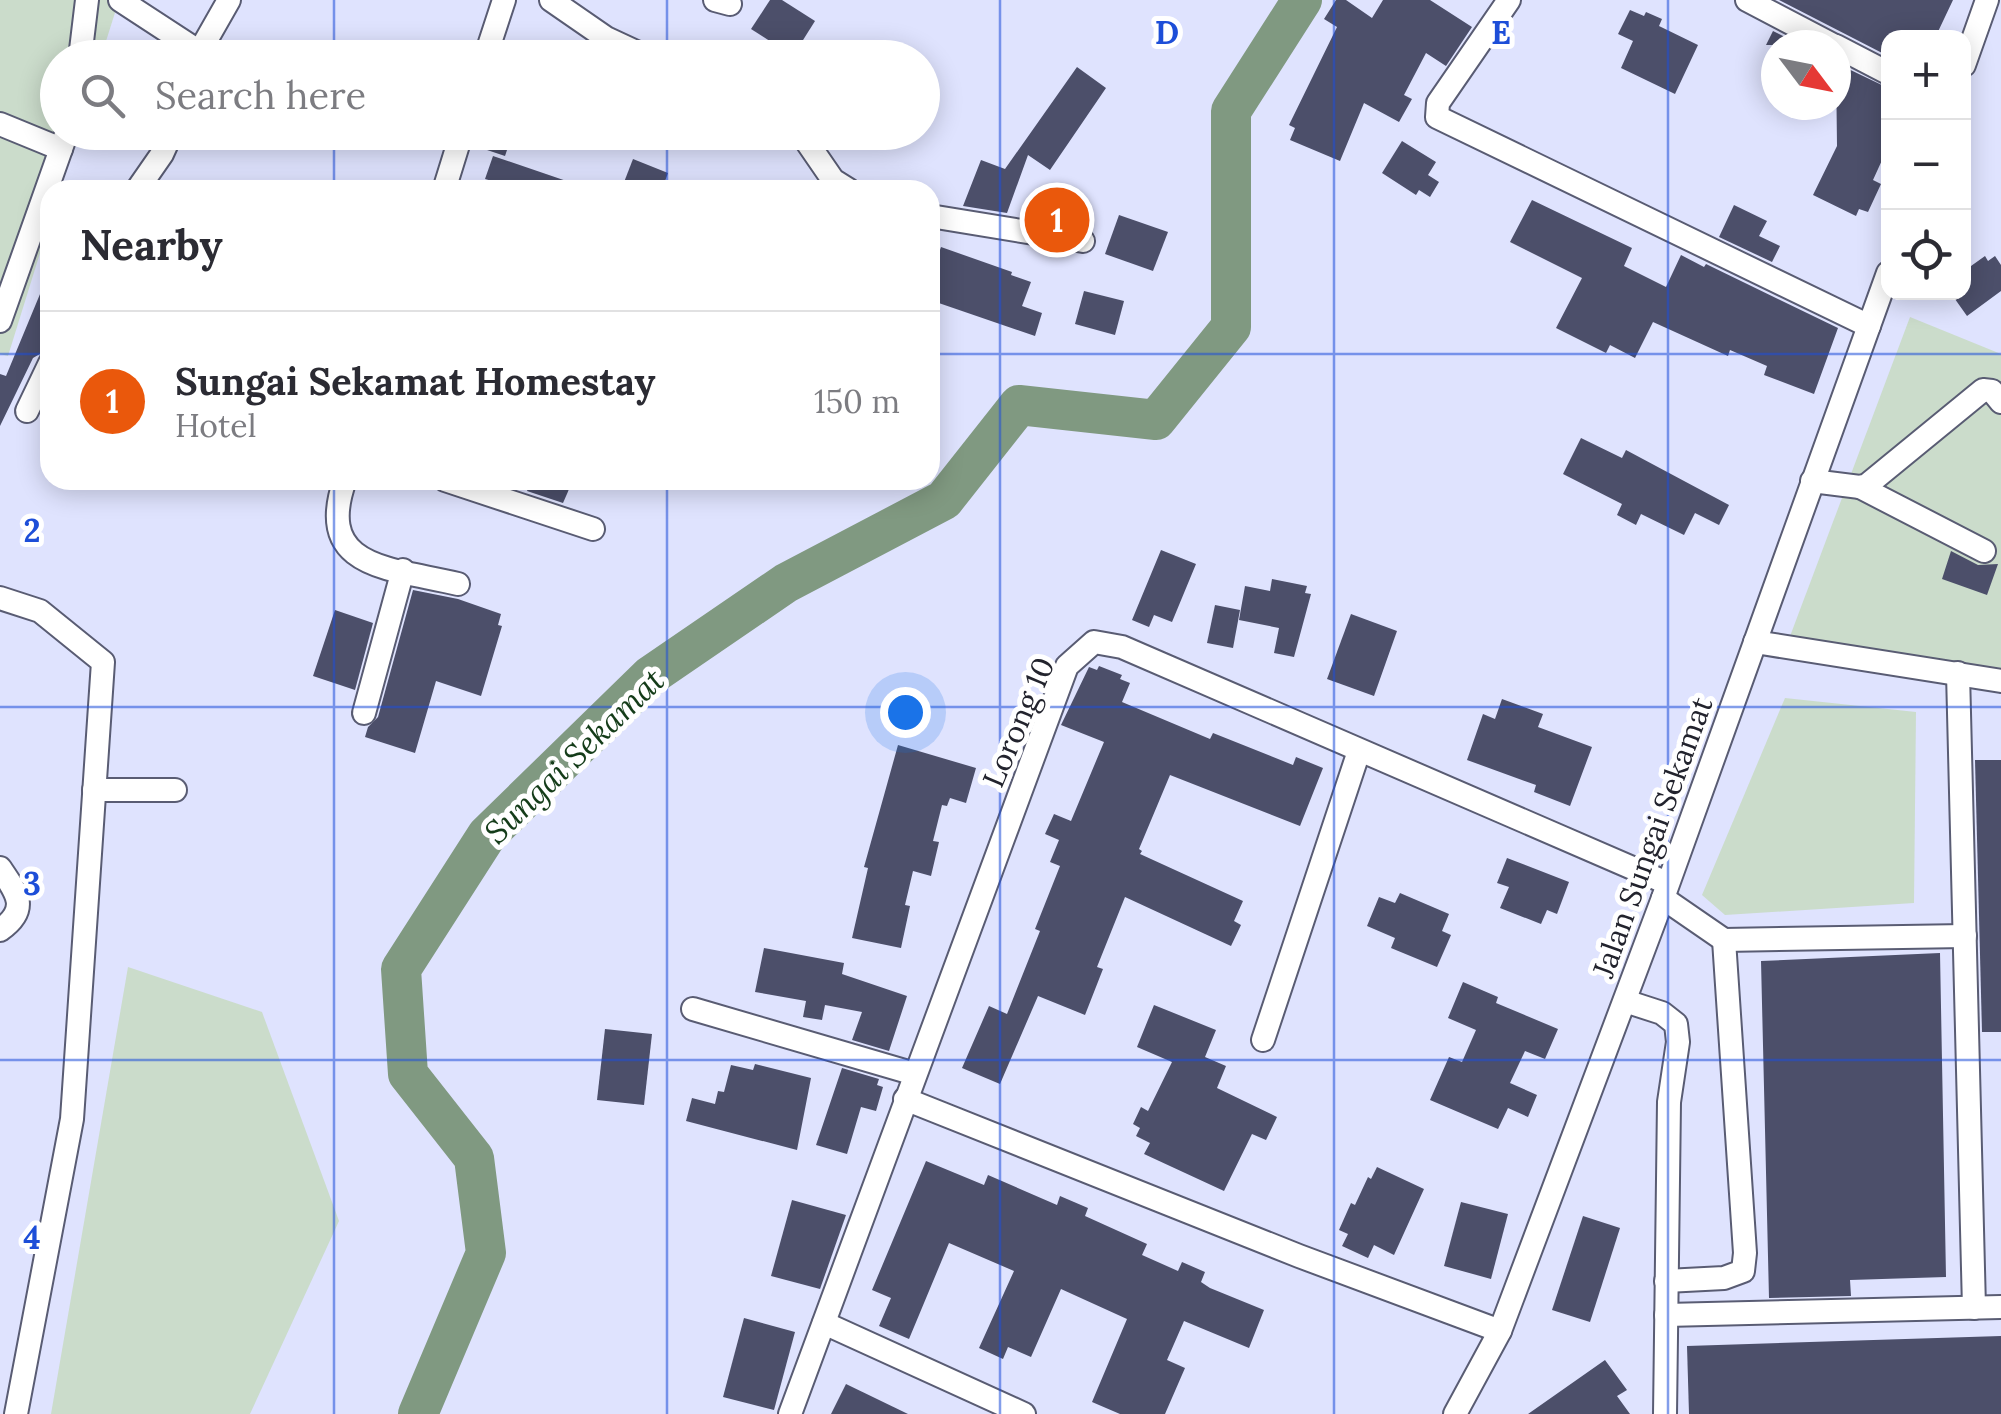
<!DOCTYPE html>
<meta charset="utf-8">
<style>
body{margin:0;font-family:Lora,serif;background:#f7f7f7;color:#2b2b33}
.controls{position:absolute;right:30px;top:30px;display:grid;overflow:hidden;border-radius:20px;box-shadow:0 5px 25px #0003}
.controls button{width:90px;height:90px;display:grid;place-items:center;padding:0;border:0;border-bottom:2px solid #e1e1e2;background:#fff;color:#2b2b33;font:50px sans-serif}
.compass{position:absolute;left:1761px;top:30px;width:90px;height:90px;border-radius:50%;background:#fff;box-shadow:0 5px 25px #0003;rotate:122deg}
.you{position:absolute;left:905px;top:712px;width:35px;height:35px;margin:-25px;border:8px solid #fff;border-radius:50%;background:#1a73e8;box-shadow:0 0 0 15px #1a73e833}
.badge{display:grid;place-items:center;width:65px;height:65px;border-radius:50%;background:#ea580c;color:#fff;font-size:32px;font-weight:700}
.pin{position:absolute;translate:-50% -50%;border:5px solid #fff;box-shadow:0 2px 10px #0006}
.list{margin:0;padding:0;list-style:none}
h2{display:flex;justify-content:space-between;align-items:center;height:130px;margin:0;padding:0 40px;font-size:42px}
h2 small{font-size:32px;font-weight:400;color:#7c7c81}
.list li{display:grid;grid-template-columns:65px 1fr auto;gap:30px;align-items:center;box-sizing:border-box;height:180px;padding:0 40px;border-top:2px solid #e1e1e2}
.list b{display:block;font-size:38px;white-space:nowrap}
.list p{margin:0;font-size:32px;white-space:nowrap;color:#7c7c81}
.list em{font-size:32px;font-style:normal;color:#7c7c81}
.icon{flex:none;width:55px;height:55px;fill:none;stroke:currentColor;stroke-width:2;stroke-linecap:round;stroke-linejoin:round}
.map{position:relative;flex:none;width:2001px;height:1414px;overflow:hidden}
.search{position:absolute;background:#fff;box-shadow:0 5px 25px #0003;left:40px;top:40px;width:900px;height:110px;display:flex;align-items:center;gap:25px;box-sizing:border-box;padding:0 35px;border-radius:55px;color:#7c7c81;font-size:38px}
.panel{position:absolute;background:#fff;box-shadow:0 5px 25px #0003;left:40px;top:180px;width:900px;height:310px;border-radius:30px}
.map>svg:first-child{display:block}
</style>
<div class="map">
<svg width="2001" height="1414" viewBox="0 0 2001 1414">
<rect width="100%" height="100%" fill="#dfe3fe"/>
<!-- green -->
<g fill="#cbdccb">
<polygon points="0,0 119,0 101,57 58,58 58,132 77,133 60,190 50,190 50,221 8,356 0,354"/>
<polygon points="1910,317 2001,354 2001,668 1789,639"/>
<polygon points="1785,698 1916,712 1914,903 1725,915 1702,895"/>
<polygon points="128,967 262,1012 339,1221 250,1414 51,1414"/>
</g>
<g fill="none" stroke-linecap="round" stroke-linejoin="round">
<!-- river -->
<polyline stroke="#809981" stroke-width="40" points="418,1414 486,1253 474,1158 408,1074 401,969 487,835 650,676 786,583 944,500 1019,405 1156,420 1231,327 1231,111 1302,0"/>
</g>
<!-- building -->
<g fill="#4c4f6a">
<polygon points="770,0 782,0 815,21 793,56 751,29"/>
<polygon points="1336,0 1346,0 1372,18 1383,0 1430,0 1472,27 1446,66 1426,53 1404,95 1412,99 1399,122 1364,103 1340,161 1290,140 1295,128 1289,125 1337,27 1324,19"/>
<polygon points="1779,0 1953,0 1935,38 1888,38 1888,56"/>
<polygon points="1630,10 1644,16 1646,12 1662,19 1659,26 1698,45 1675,94 1621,68 1633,41 1618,34"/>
<polygon points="1773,31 1801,45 1766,45"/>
<polygon points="1836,63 1888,88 1888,147 1873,180 1881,184 1868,212 1859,209 1856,216 1813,195 1837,146"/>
<polygon points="1077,67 1106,88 1050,170 1028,155 1007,213 963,206 981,160 1005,169"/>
<polygon points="490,132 513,132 505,156 484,149"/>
<polygon points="1402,141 1436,162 1428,175 1439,182 1430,197 1419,190 1416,195 1382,173"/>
<polygon points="493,156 584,187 583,190 489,190 492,181 485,179"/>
<polygon points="633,159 668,173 662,190 621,190"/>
<polygon points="1532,200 1632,248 1624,266 1666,287 1681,255 1704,267 1706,264 1838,328 1814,394 1764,375 1767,366 1730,350 1728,356 1653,322 1635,358 1610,345 1606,353 1556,328 1582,278 1510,242"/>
<polygon points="1734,205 1767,221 1759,236 1780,246 1772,262 1719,237"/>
<polygon points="1119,215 1168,232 1153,271 1105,254"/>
<polygon points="941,247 1012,272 1011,275 1031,282 1022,306 1042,313 1035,336 930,300 930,278"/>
<polygon points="1985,256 1988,261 1995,256 2001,265 2001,291 1967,316 1950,292 1964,292 1964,271"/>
<polygon points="50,270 50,348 33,358 0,426 0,374 6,376"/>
<polygon points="1084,291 1124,301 1115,335 1075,324"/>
<polygon points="1581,438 1622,458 1626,450 1729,505 1719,525 1695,513 1684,535 1641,514 1636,525 1617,515 1622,504 1563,474"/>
<polygon points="531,480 573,480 563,503 527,491"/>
<polygon points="1161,550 1196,564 1172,622 1154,615 1149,627 1132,620"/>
<polygon points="1951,551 1978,565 1998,564 1987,595 1942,579"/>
<polygon points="1272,579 1307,586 1305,593 1311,594 1294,657 1274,653 1279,628 1239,620 1245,586 1270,591"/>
<polygon points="413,590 458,599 501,614 498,625 502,626 481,696 436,681 415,753 365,737 368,727 378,717"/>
<polygon points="1215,605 1240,610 1233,648 1207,643"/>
<polygon points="335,610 373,623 355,690 313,676"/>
<polygon points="1351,614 1397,631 1374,696 1327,679"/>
<polygon points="1099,666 1122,675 1120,679 1130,683 1122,702 1210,739 1213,733 1293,765 1296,757 1323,768 1300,826 1170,775 1139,849 1142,851 1140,854 1243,901 1234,921 1241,925 1231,946 1125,897 1097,967 1103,969 1085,1015 1038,996 1000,1084 962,1068 989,1006 1007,1014 1040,931 1035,929 1060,866 1050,862 1059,840 1045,834 1054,814 1071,821 1104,742 1061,725 1089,667 1097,670"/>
<polygon points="1502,699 1543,714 1538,727 1592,747 1570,806 1534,792 1536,785 1467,760 1483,714 1495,719"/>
<polygon points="898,745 976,768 966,803 950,798 947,806 942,805 933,841 939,842 931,876 913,871 905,905 910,906 901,948 852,938 868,868 864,867"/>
<polygon points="1975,760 2001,760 2001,1032 1982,1032"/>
<polygon points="1507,858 1569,882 1557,914 1547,910 1541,924 1500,908 1509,887 1497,883"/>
<polygon points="1400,893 1449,914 1442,931 1451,935 1437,967 1391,948 1395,938 1367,926 1379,897 1395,903"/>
<polygon points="764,948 844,963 842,974 907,996 889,1051 852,1040 862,1012 825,1005 822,1020 803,1017 806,1001 755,992"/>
<polygon points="1940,953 1946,1277 1850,1280 1851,1296 1769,1298 1761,961"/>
<polygon points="1463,982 1498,997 1496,1003 1558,1029 1545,1059 1525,1051 1510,1083 1537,1095 1528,1117 1508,1108 1498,1129 1430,1100 1449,1057 1462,1062 1476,1030 1448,1018"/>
<polygon points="1154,1005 1216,1030 1205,1057 1226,1066 1217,1088 1277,1117 1266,1140 1252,1134 1224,1191 1144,1154 1150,1143 1136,1136 1140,1128 1133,1124 1141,1107 1148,1111 1172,1062 1137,1047"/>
<polygon points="605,1029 652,1034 644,1105 597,1100"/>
<polygon points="755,1064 811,1078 797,1150 686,1121 692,1098 715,1104 718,1091 724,1092 731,1065 753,1070"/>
<polygon points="842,1068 879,1079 877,1085 883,1087 876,1111 861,1107 847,1154 816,1145"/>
<polygon points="926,1161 984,1185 988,1175 1057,1205 1060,1196 1088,1208 1085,1216 1147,1244 1142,1255 1178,1271 1182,1262 1205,1272 1201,1282 1210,1288 1264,1310 1249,1348 1184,1321 1167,1360 1185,1368 1165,1414 1120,1414 1092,1402 1127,1319 1061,1289 1031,1357 1008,1347 1003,1359 979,1348 1014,1271 949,1243 909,1339 879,1326 891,1298 872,1290"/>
<polygon points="1377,1167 1424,1189 1394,1255 1374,1245 1368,1258 1342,1246 1348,1234 1339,1230 1351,1203 1355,1205 1368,1177 1371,1179"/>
<polygon points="792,1200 846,1215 820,1289 771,1276"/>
<polygon points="1461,1202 1508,1214 1491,1279 1444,1266"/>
<polygon points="1583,1216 1620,1228 1590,1322 1552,1310"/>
<polygon points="744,1318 795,1332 774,1410 723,1397"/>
<polygon points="2001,1336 2001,1414 1689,1414 1687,1346"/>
<polygon points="1605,1360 1627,1390 1617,1396 1630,1414 1528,1414"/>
<polygon points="846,1384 908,1414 831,1414"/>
</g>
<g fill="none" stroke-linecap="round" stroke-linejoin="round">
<defs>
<g id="minor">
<polyline points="120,0 198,51"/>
<polyline points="551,0 606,38 649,58"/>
<polyline points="715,0 730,4"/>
<polyline points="1509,0 1438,103 1437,117 1869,326"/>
<polyline points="1747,0 1833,45"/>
<polyline points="1836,46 1888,73"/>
<polyline points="80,58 87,0"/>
<polyline points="196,58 229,0"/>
<polyline points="485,58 504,0"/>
<polyline points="1964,65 1987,0"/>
<polyline points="0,124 61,149"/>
<polyline points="800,132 833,180 849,190"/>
<polyline points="137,190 162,154 172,132"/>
<polyline points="444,190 462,132"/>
<polyline points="930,216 1083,241"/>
<polyline points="0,321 67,132"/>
<polyline points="27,411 50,363"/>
<path d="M345,480c-32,90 48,88 113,104"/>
<polyline points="445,480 593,529"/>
<polyline points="1812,481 1860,487 1867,485 1983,390 1992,391 2001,402"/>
<polyline points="1860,487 1984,551"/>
<polyline points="0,598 40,611 103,662 72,1119 16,1414"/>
<polyline points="1755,642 2001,681"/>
<polyline points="1958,673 1974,1308"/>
<polyline points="364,713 403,570"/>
<polyline points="94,790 175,790"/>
<path d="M0,868c17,25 30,41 0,62"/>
<polyline points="1663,898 1724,940 1965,936"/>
<polyline points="1625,1001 1662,1013 1676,1024 1678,1042 1669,1102 1665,1414"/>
<polyline points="693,1009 915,1074"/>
<polyline points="1263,1040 1359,751"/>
<polyline points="905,1099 1299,1256 1500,1331"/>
<polyline points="1666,1281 1724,1278 1743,1271 1745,1253 1724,940"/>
<polyline points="1666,1315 2001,1307"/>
<polyline points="824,1323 1024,1414"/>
<polyline points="790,1414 1067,666 1094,642 1122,647 1667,883"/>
<polyline points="1455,1414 1500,1331 1663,898 1888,273"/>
</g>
</defs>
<!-- minor casing -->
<use href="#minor" stroke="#595c73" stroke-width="26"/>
<!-- minor -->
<use href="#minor" stroke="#fff" stroke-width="22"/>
</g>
<!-- grid -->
<path fill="none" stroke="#1d4ed8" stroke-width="2.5" stroke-opacity="0.55" d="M334,0v58M667,0v58M1000,0v1414M1334,0v1414M1668,0v1414M334,132v58M667,132v58M0,354h50M930,354h1071M334,480v934M667,480v934M0,707h2001M0,1060h2001"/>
<g text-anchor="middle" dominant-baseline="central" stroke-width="10" stroke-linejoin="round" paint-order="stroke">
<!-- street labels -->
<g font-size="30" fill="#22232d" stroke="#fff">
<text transform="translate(1018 722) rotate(-67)">Lorong 10</text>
<text transform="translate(1652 837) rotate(-70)">Jalan Sungai Sekamat</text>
</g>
<!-- water labels -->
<g font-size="32" font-style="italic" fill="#143c19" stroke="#fff">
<text transform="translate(574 756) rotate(-44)">Sungai Sekamat</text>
</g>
</g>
<g font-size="32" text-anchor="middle" font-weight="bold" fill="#1d4ed8" stroke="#fff" stroke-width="10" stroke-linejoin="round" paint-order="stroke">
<text x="1167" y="44">D</text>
<text x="1501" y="44">E</text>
<text x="32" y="542">2</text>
<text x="32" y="895">3</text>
<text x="32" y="1249">4</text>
</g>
</svg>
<div class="controls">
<button>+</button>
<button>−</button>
<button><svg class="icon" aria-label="locate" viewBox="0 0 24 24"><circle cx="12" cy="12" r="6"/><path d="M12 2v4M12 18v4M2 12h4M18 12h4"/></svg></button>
</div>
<svg class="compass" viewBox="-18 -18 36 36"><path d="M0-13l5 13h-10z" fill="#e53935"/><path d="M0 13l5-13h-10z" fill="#7c7c81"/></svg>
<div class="you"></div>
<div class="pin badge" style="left:1057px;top:220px">1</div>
<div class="search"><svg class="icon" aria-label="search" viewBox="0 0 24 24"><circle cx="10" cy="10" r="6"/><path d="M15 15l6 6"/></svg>Search here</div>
<section class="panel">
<h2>Nearby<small></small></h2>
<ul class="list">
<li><span class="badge">1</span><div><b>Sungai Sekamat Homestay</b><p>Hotel</p></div><em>150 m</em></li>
</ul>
</section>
</div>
